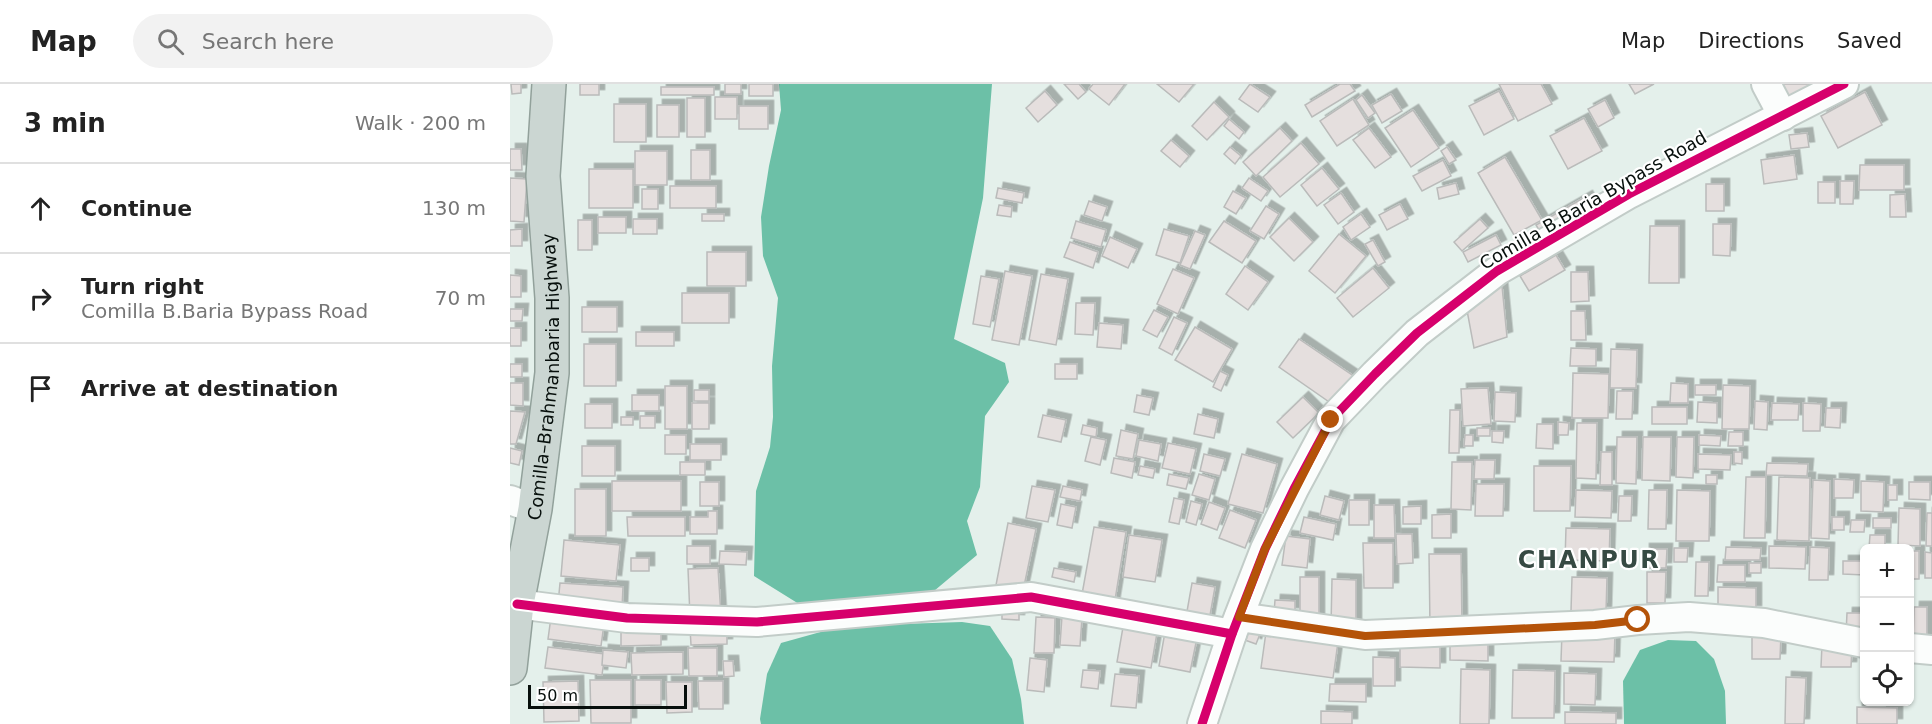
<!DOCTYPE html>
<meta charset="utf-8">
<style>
body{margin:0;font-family:"DejaVu Sans",sans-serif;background:#f2f2f2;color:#222}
.controls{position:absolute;right:18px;bottom:18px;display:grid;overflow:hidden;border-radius:9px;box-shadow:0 2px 4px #0004}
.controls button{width:54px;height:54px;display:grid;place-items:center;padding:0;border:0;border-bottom:2px solid #e0e0e0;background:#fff;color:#222;font:30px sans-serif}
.scale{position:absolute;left:18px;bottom:15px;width:159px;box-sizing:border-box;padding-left:6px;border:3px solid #070f0c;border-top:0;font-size:16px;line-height:21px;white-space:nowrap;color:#070f0c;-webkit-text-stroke:4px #fff;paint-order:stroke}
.stop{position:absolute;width:18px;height:18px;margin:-14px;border:4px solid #b45309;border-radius:50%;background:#fff}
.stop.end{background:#b45309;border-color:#fff;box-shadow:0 2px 6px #0008}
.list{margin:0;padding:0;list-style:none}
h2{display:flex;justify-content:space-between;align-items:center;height:78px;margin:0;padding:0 24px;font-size:26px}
h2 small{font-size:20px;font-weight:400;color:#767676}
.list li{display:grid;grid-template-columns:39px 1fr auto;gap:18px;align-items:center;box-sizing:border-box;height:90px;padding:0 24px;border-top:2px solid #e0e0e0}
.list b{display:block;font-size:22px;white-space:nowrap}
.list p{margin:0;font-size:20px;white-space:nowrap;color:#767676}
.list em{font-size:20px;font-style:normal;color:#767676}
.icon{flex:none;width:33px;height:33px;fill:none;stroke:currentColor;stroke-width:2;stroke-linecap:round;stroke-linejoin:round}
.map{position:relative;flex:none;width:1422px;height:640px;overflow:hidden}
header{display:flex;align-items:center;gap:36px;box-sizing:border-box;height:84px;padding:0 30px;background:#fff;border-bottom:2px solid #e0e0e0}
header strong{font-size:28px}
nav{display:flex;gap:33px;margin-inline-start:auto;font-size:21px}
.search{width:420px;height:54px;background:#f2f2f2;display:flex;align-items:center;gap:15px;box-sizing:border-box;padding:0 21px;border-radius:33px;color:#767676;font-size:22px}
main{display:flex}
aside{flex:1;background:#fff}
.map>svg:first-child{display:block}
</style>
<header>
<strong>Map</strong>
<div class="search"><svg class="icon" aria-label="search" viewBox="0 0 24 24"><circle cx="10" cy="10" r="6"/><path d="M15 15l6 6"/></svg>Search here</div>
<nav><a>Map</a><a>Directions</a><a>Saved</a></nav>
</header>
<main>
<aside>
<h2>3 min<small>Walk · 200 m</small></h2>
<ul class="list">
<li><svg class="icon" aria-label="ahead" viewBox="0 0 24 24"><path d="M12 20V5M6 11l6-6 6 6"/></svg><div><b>Continue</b></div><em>130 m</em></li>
<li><svg class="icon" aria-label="right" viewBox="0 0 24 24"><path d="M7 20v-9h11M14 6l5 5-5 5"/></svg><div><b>Turn right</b><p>Comilla B.Baria Bypass Road</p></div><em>70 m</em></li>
<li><svg class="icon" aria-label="arrive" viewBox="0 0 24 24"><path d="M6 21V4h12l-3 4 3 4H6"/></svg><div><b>Arrive at destination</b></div></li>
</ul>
</aside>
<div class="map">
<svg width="1422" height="640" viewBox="0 0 1422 640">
<defs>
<filter id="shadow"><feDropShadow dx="5.5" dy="-5.5" stdDeviation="0" flood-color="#0004"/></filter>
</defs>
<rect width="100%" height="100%" fill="#e4f0eb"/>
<!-- water -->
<g fill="#6cc0a7">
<polygon points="269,0 482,0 473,114 444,255 495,279 499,298 475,332 470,403 457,437 467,471 424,507 289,520 244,492 246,407 260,363 263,333 262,282 268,214 253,172 251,133 259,82 271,26"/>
<polygon points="452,538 480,542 502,575 511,615 514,640 251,640 250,635 257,590 271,559 332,542"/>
<polygon points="1158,556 1186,557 1204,575 1215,607 1216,640 1114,640 1113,597 1130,566"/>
</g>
<!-- building -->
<g fill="#e5dfde" stroke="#babbba" stroke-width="1.5" filter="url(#shadow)">
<polygon points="1,0 11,0 11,9 2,10"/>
<rect x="70" y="0" width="19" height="11"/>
<rect x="215" y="0" width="16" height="10"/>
<rect x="239" y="0" width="24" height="12"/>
<polygon points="554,0 569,0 576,8 568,15"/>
<polygon points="583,0 615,0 599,21 579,5"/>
<polygon points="647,0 684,0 669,18"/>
<polygon points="740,0 760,13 748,28 729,15"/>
<polygon points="830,0 840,0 845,7 802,33 795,21"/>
<polygon points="989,0 1031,0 1042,20 1008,37"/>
<polygon points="1119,0 1144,0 1125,10"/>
<polygon points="1262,0 1301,0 1273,18"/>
<rect x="151" y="3" width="53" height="8"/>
<polygon points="535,7 547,21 528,38 516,24"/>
<polygon points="989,7 1004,35 974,51 959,22"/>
<polygon points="1355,8 1372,41 1328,64 1311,32"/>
<polygon points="881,10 892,27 872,39 862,21"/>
<polygon points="852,11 865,29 858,34 846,16"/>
<rect x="205" y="13" width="22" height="22"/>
<rect x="177" y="14" width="18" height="39"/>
<polygon points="843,15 859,41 827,62 810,37"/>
<polygon points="1095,16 1104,34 1088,43 1078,25"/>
<polygon points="704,18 719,33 697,56 682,42"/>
<rect x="104" y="20" width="32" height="38"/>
<rect x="147" y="21" width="22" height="32"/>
<rect x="229" y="22" width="29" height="23"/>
<polygon points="903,26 929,64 901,83 875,44"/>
<polygon points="1074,34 1092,67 1058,85 1040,52"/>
<polygon points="719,35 734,48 729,55 714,42"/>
<polygon points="770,44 782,57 746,92 733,78"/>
<polygon points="859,44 881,73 865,84 843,56"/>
<polygon points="1297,49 1299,63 1281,65 1279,51"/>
<polygon points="661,56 679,72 670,83 651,67"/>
<polygon points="791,59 809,80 770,113 753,93"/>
<polygon points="720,63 731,72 725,80 714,70"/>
<polygon points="937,63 946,76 939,80 931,67"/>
<polygon points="0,65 11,65 12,86 0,86"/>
<rect x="181" y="66" width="19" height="30"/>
<rect x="125" y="67" width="32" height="34"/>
<polygon points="1284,71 1287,95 1254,100 1251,76"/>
<polygon points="995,73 1032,136 1004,151 968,89"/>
<polygon points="933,76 941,92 912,107 903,92"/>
<polygon points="1350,81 1394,81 1394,106 1349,106"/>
<polygon points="812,84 829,105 807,122 791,101"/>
<rect x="79" y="85" width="44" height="39"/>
<polygon points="0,94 17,95 14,138 0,137"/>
<polygon points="739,94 758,107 751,117 732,104"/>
<polygon points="1330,97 1344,97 1343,120 1330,120"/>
<rect x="1308" y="98" width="17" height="21"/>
<polygon points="946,99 949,110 929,115 927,104"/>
<rect x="1196" y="100" width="18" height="27"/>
<rect x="160" y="102" width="46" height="22"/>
<polygon points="488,104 514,109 512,119 486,114"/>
<rect x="132" y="105" width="16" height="20"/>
<polygon points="723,107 736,114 726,130 714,123"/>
<polygon points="831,109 844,128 828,140 814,121"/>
<polygon points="1395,110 1396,133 1380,133 1380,111"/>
<polygon points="1077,112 1083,123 1032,151 1026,141"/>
<polygon points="579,117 597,123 592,137 574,131"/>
<polygon points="890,120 898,135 877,146 869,131"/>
<polygon points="489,121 502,123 501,133 487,131"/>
<polygon points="756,122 769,130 754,155 740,147"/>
<rect x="192" y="130" width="22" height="7"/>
<polygon points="851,130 860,143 841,156 833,143"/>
<rect x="88" y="133" width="28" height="16"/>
<polygon points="779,134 803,158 784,177 760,153"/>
<rect x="123" y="135" width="24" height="15"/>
<polygon points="970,135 978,144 952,167 944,158"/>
<rect x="68" y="136" width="14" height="30"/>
<polygon points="566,137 596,146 591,163 561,154"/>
<polygon points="714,137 746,157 732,179 699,158"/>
<polygon points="1203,140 1221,140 1220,172 1203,171"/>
<polygon points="1140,142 1169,142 1169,199 1139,199"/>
<polygon points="12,145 12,162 0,162 0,146"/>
<polygon points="654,145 679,152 670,179 646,171"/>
<polygon points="685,147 695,151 680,185 670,181"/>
<polygon points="829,150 856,172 825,209 799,187"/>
<polygon points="986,151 991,161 958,178 953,168"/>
<polygon points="600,153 627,165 618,184 592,172"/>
<polygon points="863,156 875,178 868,182 855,160"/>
<polygon points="560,158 588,168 583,184 554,173"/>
<rect x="197" y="168" width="39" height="34"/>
<polygon points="1046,171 1055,186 1019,207 1010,192"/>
<polygon points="735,182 758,198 738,226 716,210"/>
<polygon points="863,184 879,204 843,233 827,214"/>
<polygon points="663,185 684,194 668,230 647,220"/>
<polygon points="495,187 522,192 509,261 482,256"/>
<polygon points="1061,188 1078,188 1079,217 1061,218"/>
<polygon points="531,190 558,195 546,261 519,256"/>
<polygon points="0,191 11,192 11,213 0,213"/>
<polygon points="471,192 489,195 480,243 463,240"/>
<polygon points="992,202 997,253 964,264 956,221"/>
<rect x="172" y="209" width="47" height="30"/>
<polygon points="566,219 585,219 583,251 565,250"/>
<rect x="72" y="223" width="35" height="25"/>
<polygon points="0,225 13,225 12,237 0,237"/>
<polygon points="644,226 658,233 647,253 633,246"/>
<polygon points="1061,227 1075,227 1076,256 1061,256"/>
<polygon points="664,233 677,239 662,271 649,264"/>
<polygon points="589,239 613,241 611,265 587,263"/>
<polygon points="685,243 722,265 703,298 665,276"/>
<rect x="0" y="244" width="11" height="18"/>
<rect x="126" y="248" width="38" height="14"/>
<polygon points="789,255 845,293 825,322 769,283"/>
<rect x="74" y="260" width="32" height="42"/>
<polygon points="1061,264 1086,265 1086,282 1060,282"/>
<polygon points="1101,265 1127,266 1126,304 1100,304"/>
<rect x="0" y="280" width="12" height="13"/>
<rect x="545" y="280" width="22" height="15"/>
<polygon points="710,287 718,291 711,307 703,303"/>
<polygon points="1063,289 1099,290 1098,334 1062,334"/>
<polygon points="0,299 13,299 13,322 0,321"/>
<polygon points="1161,299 1178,300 1178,319 1160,319"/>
<rect x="1185" y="301" width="21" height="10"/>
<polygon points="1213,301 1240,302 1239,345 1212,345"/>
<rect x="155" y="302" width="22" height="43"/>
<polygon points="978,304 981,340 953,342 951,305"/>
<rect x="184" y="306" width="15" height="11"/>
<polygon points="1107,307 1123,307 1122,335 1106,335"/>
<polygon points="985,308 1006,309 1005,338 984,337"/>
<rect x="122" y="311" width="27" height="16"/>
<polygon points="627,311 643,314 639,331 624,328"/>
<polygon points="793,313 809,329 783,354 767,338"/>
<polygon points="1245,317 1258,318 1257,346 1244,345"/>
<polygon points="1188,318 1207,319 1207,339 1187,338"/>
<rect x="182" y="319" width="17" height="26"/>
<polygon points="1262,319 1289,320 1288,336 1261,336"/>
<polygon points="1293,319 1311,320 1310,347 1293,347"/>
<rect x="75" y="320" width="27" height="24"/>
<rect x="1142" y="323" width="35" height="17"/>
<polygon points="1316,324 1331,324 1330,344 1315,343"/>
<polygon points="940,326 950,326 949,369 939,369"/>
<polygon points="0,327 15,328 6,360 0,360"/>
<polygon points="688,330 708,335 704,354 684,350"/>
<polygon points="533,331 556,336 551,358 528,353"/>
<rect x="130" y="332" width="15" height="12"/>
<rect x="111" y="333" width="12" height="8"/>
<polygon points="1048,338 1059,339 1058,351 1048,351"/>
<polygon points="1067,339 1087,339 1086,395 1066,394"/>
<polygon points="1027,340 1043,340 1043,365 1026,364"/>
<polygon points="573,341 587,344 586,353 571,350"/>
<rect x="967" y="344" width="13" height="8"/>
<polygon points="611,346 628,350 623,375 606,372"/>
<polygon points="982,347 994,347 993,359 982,358"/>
<polygon points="1219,348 1233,348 1233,362 1218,362"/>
<rect x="155" y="351" width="21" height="19"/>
<polygon points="955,351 963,351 963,362 954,362"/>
<polygon points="1189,351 1211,352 1210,362 1189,361"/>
<polygon points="581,353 596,356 590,381 575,377"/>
<polygon points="1107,353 1127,353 1126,400 1106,399"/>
<polygon points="1133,353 1161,353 1160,397 1132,396"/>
<polygon points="1167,353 1184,353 1183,394 1166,393"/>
<polygon points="629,356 651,360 648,377 626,372"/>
<polygon points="658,359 686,365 680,390 652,384"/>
<rect x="180" y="360" width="31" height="16"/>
<rect x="72" y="362" width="33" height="30"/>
<polygon points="0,364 12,367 9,381 0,379"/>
<polygon points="1091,368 1102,368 1102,401 1090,401"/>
<polygon points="1224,368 1232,368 1232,380 1224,379"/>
<polygon points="694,370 715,375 710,392 690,387"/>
<polygon points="732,370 767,380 753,429 718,420"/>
<polygon points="1188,370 1221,371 1220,386 1188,385"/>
<polygon points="604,374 625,378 622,394 601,389"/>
<polygon points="965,376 985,376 984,395 964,395"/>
<rect x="170" y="378" width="25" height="13"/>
<polygon points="942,378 962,378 961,426 941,425"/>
<polygon points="1257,379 1298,380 1297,392 1256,391"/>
<polygon points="630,382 645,385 643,394 628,391"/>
<polygon points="1024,382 1061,382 1060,427 1024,427"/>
<polygon points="659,390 679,394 676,405 657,401"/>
<polygon points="689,390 705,395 699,416 682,411"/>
<rect x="1196" y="391" width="11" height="9"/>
<polygon points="1236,393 1256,393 1255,454 1234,454"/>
<polygon points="1269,393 1300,394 1299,457 1267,456"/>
<polygon points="1324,395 1344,396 1343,414 1324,414"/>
<polygon points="1303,396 1320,397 1319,455 1301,454"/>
<rect x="102" y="397" width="69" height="30"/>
<polygon points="1351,397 1374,398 1373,428 1351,427"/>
<rect x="190" y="398" width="19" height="24"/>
<polygon points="1399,398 1420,398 1420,416 1399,415"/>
<polygon points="966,400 994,400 993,432 965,432"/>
<rect x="1378" y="401" width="9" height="15"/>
<polygon points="522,402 545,406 538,438 516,434"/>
<polygon points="553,402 572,406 570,417 550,413"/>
<rect x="65" y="405" width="31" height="47"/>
<polygon points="1066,406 1102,407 1101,434 1065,433"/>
<polygon points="1139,406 1157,406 1156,445 1138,445"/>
<polygon points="1167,406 1200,407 1199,457 1166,457"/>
<polygon points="815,412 834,417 829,436 810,431"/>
<polygon points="1109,412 1122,412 1121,437 1108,437"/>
<polygon points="664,414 674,416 669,440 659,438"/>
<rect x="839" y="416" width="20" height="25"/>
<polygon points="681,417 692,420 686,441 676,438"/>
<polygon points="699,418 715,424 707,446 691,440"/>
<polygon points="551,420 566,423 562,444 547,441"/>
<polygon points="864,421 884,421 885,454 864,454"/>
<polygon points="911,422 911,440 893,440 893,423"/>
<polygon points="1389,424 1410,425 1410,462 1388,461"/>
<polygon points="720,426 746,436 735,464 709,454"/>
<polygon points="198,427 207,427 207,450 180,450 180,433 198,433"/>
<polygon points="1417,429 1422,429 1422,462 1416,462"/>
<polygon points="941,430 941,454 922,454 922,431"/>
<polygon points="117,433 175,433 175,452 118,452"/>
<polygon points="794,433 826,440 823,456 790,449"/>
<rect x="1322" y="433" width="12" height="13"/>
<rect x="1363" y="434" width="18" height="10"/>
<polygon points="1341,436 1355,436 1354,448 1340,448"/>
<polygon points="498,439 526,445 513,507 486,501"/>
<polygon points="584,443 616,448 604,522 571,516"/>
<polygon points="1056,444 1100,445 1099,477 1055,476"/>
<polygon points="886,450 902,450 903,479 887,480"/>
<polygon points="619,451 652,456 645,498 613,493"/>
<polygon points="1360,451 1375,451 1375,464 1359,464"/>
<polygon points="776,452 800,455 797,484 772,481"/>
<polygon points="54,456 110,461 106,497 51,492"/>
<polygon points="853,459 883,459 883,504 854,504"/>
<rect x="177" y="462" width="23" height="18"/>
<polygon points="1259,462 1296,463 1295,485 1259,484"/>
<polygon points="1216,463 1251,464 1250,476 1215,476"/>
<polygon points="1300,463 1319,464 1318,496 1299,496"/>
<polygon points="1164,464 1178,464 1177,478 1164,478"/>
<polygon points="1134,465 1157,465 1156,484 1134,484"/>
<polygon points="210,467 237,468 236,481 209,480"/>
<rect x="1400" y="467" width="9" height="28"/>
<polygon points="1415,468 1422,469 1422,494 1415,494"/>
<polygon points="919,470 951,470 952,543 920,543"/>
<rect x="121" y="474" width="18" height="13"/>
<polygon points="1333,477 1354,477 1354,491 1333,490"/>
<polygon points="1186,478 1199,478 1198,512 1185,512"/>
<rect x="1239" y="479" width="12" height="10"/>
<polygon points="1208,481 1235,481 1235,498 1207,498"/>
<polygon points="208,484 211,532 180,533 178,485"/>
<polygon points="544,484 566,488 564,498 542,493"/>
<polygon points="1137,488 1156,488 1155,519 1137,519"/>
<rect x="790" y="493" width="19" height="42"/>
<polygon points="1062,493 1097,494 1096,528 1061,527"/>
<polygon points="822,495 846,496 846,542 821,542"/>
<polygon points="50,499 113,503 112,524 48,520"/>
<polygon points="682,499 705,503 699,537 676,533"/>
<polygon points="1208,503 1246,504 1246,527 1208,526"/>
<polygon points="765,516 785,517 785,529 764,529"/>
<polygon points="492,523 509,523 509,536 492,535"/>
<polygon points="1404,523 1417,523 1417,560 1403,560"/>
<polygon points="1337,529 1354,529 1354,550 1336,550"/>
<polygon points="552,532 572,534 570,562 550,561"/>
<polygon points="41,533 94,540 91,562 38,555"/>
<polygon points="526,533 545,534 544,569 524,569"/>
<polygon points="737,540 752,545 746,560 732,555"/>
<polygon points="151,541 151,561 111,562 111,542"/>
<polygon points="217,543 217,560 181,561 180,544"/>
<polygon points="613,543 647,549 641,584 607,578"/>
<polygon points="655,548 687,554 680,588 649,582"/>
<polygon points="756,548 828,558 823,594 751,584"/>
<polygon points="1052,548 1105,549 1104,578 1051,577"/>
<polygon points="1242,549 1271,549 1270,575 1242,575"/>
<polygon points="890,556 930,557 930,584 890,583"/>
<polygon points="940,559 978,560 978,577 940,576"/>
<polygon points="1312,560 1342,560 1341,583 1311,583"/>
<polygon points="38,563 95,570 92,591 35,584"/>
<polygon points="178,564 207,564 207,592 179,592"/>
<polygon points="93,566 118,568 116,584 92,581"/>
<polygon points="173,568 173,590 122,591 121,569"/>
<polygon points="863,573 885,574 885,602 863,602"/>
<polygon points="520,574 537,576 534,608 517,606"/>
<polygon points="213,577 223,577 224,592 214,593"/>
<polygon points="951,585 980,586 979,640 950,640"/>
<polygon points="573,586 590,587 588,605 571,603"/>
<polygon points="1003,586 1045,587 1044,634 1002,634"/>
<polygon points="1054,589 1086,590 1085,621 1054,620"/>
<polygon points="605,590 629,592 626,624 601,622"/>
<polygon points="1276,593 1296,594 1294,640 1275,640"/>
<polygon points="80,596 121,596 121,639 81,639"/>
<rect x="125" y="596" width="26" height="25"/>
<polygon points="68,597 69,637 34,638 33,598"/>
<polygon points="188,597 213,597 213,625 189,625"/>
<polygon points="156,598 182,598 182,628 157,629"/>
<polygon points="820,600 856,600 856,618 819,617"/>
<polygon points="1347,623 1387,624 1387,640 1347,640"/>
<polygon points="811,627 842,628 842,640 811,640"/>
<polygon points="1055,628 1106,629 1106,640 1055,640"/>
</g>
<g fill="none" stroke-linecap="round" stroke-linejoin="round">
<defs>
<g id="minor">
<polyline points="1256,0 1273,32"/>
<polyline points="0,416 25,425"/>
<polyline points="7,520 117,534 247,538 521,513 722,550"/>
<polyline points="729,533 855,551 1085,541 1128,536 1179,533 1254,539 1354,559"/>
<polyline points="1400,564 1422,566"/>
<polyline points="692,640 722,550 755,465 784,405 821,336 865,290 907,249 987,187 1119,110 1334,0"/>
</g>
<g id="highway">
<path id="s1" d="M0,584l7,-64 18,-95 17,-136v-75l-9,-122 6,-92"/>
</g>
</defs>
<!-- minor casing -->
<use href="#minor" stroke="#c2ccc8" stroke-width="32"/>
<!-- highway casing -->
<use href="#highway" stroke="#92a19b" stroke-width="36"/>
<!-- minor -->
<use href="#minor" stroke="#fbfdfc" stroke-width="28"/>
<!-- highway -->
<use href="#highway" stroke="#cbd6d2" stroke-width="33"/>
<defs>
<g id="cycleway">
<polyline points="7,520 117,534 247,538 521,513 722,550"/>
<polyline points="692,640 722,550 755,465 784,405 821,336 865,290 907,249 987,187 1119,110 1334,0"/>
</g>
</defs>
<!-- cycleway casing -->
<use href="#cycleway" stroke="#fff" stroke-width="13"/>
<!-- cycleway -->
<use href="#cycleway" stroke="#d6006c" stroke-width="9"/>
</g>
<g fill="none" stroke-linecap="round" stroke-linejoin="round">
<!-- route -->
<polyline stroke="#b45309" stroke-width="8" points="821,336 755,465 729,533 855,552 1085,541 1128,536"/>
</g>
<g text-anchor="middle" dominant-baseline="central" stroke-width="4.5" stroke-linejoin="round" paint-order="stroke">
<!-- street labels -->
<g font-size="18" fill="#070f0c" stroke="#fff">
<text transform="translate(1083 116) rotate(-30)">Comilla B.Baria Bypass Road</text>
<text stroke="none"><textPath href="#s1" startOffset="294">Comilla–Brahmanbaria Highway</textPath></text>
</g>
<!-- district labels -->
<g font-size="24" font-weight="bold" letter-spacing="1.5" fill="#364a43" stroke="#fff">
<text x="1079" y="476">CHANPUR</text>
</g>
</g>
</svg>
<div class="controls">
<button>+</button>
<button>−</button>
<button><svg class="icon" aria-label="locate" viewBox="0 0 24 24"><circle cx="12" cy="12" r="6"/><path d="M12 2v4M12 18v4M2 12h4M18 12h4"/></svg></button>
</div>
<div class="scale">50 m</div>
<div class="stop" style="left:1128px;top:536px"></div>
<div class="stop end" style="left:821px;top:336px"></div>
</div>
</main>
